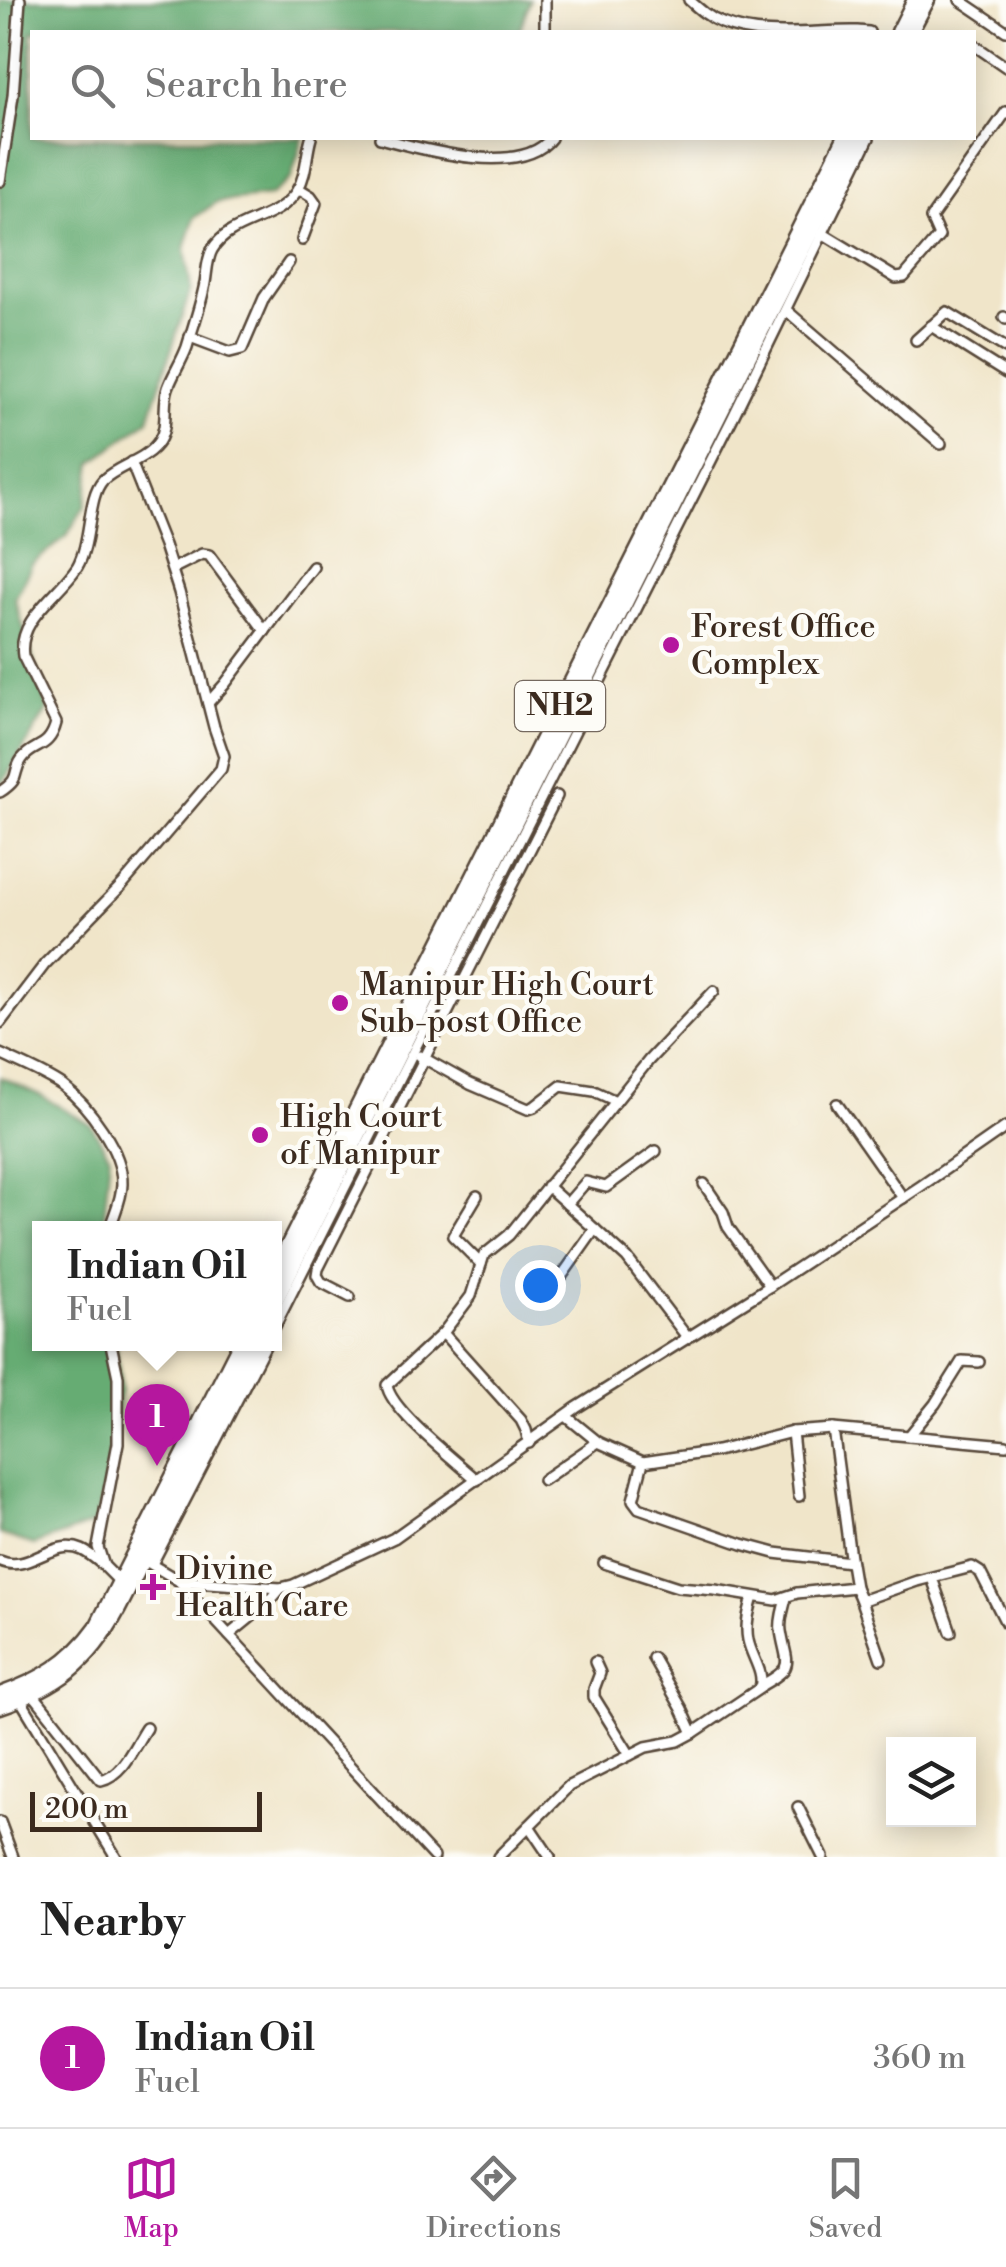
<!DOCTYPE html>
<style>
body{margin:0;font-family:"Libre Bodoni",serif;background:#f2f2f2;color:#222}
.controls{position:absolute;right:30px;bottom:30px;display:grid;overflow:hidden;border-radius:0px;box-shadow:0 5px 25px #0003}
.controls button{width:90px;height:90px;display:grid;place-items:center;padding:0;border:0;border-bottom:2px solid #e0e0e0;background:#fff;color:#222;font:50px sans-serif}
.scale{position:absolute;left:30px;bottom:25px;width:232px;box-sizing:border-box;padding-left:10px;border:5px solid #3b2a1e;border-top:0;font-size:28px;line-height:35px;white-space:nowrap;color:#3b2a1e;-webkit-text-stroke:8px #fdfcf7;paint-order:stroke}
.you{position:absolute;left:540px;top:1285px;width:35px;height:35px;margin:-25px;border:8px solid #fff;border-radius:50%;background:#1a73e8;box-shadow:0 0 0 15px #1a73e833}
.badge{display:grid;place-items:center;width:65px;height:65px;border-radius:50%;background:#b5179e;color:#fff;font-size:32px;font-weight:700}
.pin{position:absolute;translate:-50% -82px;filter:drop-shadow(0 2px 5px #0008)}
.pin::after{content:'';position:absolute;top:52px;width:35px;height:30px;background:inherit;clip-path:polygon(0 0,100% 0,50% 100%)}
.popup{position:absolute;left:32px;top:1221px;width:250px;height:130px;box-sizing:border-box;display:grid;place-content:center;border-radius:0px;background:#fff;filter:drop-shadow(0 2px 8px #0005);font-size:32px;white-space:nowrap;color:#767676}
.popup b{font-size:38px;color:#222}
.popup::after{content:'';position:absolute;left:50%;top:100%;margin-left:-20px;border:20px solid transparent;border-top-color:#fff}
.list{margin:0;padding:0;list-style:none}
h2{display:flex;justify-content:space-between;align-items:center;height:130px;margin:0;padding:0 40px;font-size:42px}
h2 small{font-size:32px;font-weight:400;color:#767676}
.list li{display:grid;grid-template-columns:65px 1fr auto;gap:30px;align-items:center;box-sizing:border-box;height:140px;padding:0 40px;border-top:2px solid #e0e0e0}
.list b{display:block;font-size:38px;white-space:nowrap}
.list p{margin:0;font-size:32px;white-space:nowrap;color:#767676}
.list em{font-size:32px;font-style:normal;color:#767676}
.icon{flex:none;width:55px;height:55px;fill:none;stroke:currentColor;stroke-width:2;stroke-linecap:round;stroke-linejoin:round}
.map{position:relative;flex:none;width:1006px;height:1857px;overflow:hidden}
.search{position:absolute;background:#fff;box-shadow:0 5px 25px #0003;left:30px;right:30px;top:30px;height:110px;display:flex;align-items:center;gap:25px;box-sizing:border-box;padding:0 35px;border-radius:0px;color:#767676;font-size:38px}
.sheet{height:270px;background:#fff}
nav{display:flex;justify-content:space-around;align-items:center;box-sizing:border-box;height:140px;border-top:2px solid #e0e0e0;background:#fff;font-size:28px;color:#767676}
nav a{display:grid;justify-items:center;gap:5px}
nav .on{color:#b5179e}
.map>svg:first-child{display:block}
</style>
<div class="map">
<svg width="1006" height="1857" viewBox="0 0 1006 1857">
<rect width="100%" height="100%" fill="#fdfcf7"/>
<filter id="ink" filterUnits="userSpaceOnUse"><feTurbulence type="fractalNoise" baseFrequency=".01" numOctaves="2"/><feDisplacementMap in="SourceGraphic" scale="20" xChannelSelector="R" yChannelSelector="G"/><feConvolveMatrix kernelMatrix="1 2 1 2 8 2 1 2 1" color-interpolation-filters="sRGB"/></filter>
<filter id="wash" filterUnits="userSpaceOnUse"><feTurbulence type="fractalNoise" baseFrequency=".0048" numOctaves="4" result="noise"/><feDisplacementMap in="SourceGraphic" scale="40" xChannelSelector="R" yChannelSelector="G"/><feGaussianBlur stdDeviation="2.25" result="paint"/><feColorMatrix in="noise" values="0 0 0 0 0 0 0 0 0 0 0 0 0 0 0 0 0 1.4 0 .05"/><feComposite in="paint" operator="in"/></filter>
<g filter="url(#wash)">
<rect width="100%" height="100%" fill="#f0e5c9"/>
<!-- forest -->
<g fill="#66ac73" stroke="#506b48" stroke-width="2.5">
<polygon points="0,0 530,0 519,32 32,32 32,138 303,138 291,178 270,196 217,202 194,218 185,249 191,289 149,419 92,463 85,506 66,537 32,564 15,599 48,709 0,787"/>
<polygon points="0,1077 40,1095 91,1125 110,1156 103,1228 39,1228 39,1344 116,1344 121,1390 104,1490 96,1523 34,1545 0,1534"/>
</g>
</g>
<g filter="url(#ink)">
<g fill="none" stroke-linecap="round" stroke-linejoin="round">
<defs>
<g id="minor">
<path d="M689,0c10,9 20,18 33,23 41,17 92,7 135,8l12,1"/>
<polyline points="960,0 1006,31"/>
<polyline points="545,32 545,0"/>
<polyline points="974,45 1006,67"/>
<path d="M380,138c41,11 141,40 171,0"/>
<polyline points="0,181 13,96 20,0"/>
<polyline points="298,188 311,196 316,203 302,240"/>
<polyline points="822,233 896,278 904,277 939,236 931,218 1006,112"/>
<polyline points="786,310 941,444"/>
<polyline points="1004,317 1006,319"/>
<polyline points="931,326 1006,373"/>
<polyline points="190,337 230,352 242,349 264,298 289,262"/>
<polyline points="916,340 947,312 1006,348"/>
<polyline points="172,569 202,554 209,555 265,631"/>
<polyline points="208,703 225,684 313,567"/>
<path d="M0,792c23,-15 11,-18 22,-33 12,-16 27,-9 34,-36l-33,-67c-6,-37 36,-61 54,-89 15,-25 10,-70 26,-87 16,-15 44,-20 56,-39 10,-16 3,-36 9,-53 5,-14 14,-27 19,-41 6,-20 13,-40 17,-59 3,-12 2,-27 8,-38 19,-32 66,-27 86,-61 9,-16 8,-34 13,-51"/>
<polyline points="0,1023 45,964 122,885 221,769 224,756 214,727 179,592 164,545 131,462"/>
<path d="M0,1054c21,10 44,19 63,32 25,19 60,65 59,98 0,15 -8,30 -12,44"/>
<polyline points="420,1056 470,1084 528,1109 534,1107 561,1086 594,1091 616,1101"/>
<polyline points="837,1104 903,1198"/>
<polyline points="704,1184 723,1212 728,1227 770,1286"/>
<polyline points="547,1186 627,1258 687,1337"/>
<polyline points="477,1196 453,1236 481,1264"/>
<polyline points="567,1204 586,1182 606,1187 656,1151"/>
<polyline points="549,1294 595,1229"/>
<polyline points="350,1297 321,1282 317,1275 318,1269 557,796"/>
<polyline points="274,1328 733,417 869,138"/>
<polyline points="443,1333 521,1420 526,1430 529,1443"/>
<polyline points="111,1344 118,1377 118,1443 98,1547 104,1566 121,1583"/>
<polyline points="566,1416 598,1442 643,1462 717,1451 792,1432 833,1429 1006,1445"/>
<polyline points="833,1429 850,1557 855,1587 860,1598 866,1599 917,1581 972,1567 980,1572 1006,1623"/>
<polyline points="792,1432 799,1496"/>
<polyline points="909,1436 935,1404 962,1361 979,1362"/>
<polyline points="643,1462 633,1500 639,1508 742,1544 775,1553 850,1562"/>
<path d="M477,1480c-21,-19 -87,-70 -90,-95l56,-52 28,-37 13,-41 25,-20 140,-175 65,-69"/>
<polyline points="543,1480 598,1442"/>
<polyline points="139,1557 179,1581 434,1857"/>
<path d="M0,1561c29,13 53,-24 82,-11 7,3 15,10 21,15"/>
<polyline points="604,1563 678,1587 715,1590 776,1600 797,1593 855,1587"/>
<polyline points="152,1564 266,1344"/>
<polyline points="932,1578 951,1632"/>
<polyline points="179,1581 281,1588 293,1585 394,1538 576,1408 770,1286 921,1186 1006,1127"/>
<polyline points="860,1598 881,1659"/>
<polyline points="229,1635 268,1603 281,1588"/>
<polyline points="653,1658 682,1709 693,1733"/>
<polyline points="595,1662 600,1673 594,1689 594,1697 630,1755"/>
<path d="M762,1685c35,-19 24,-21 19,-54 -2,-11 3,-23 5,-33"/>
<path d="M33,1694l68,86c22,-5 33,-34 45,-52"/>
<polyline points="20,1699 116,1857"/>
<polyline points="798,1807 823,1857"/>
<polyline points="0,1822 13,1857"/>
<polyline points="529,1826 550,1857"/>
<path d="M498,1857l71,-71 77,-39 32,-6 15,-8 67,-45c5,-15 -9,-32 -12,-48 -3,-15 1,-29 5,-43"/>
</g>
<g id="trunk">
<polyline points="899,32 915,0"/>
<polyline points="910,32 927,0"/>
<polyline points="274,1274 845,138"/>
<polyline points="274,1303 858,138"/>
<path d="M0,1695c40,-14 72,-33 97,-68l143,-283"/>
<path d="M0,1706c58,-20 89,-43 118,-97l136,-265"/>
</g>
</defs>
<!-- minor casing -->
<use href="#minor" stroke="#564638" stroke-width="14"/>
<!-- trunk casing -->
<use href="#trunk" stroke="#564638" stroke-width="19"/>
<!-- minor -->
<use href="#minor" stroke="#fff" stroke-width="9"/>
<!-- trunk -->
<use href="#trunk" stroke="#fff" stroke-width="14"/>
</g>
</g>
<!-- markers -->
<g fill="#b5179e" stroke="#fdfcf7" stroke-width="4">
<circle cx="671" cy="645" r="10"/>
<circle cx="340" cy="1003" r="10"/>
<circle cx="260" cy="1135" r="10"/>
<path d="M148 1572h10v10h10v10h-10v10h-10v-10h-10v-10h10z"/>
</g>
<g text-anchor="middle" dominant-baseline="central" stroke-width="9" stroke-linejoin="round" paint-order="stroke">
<!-- shield labels -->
<rect fill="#fdfcf7" stroke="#75695f" stroke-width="2.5" x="515" y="681" width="90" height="50" rx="8"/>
<g font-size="30" font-weight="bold" fill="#3b2a1e">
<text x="560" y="706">NH2</text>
</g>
<!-- poi labels -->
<g font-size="32" fill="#3b2a1e" stroke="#fdfcf7" text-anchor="start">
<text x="691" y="627">Forest Office<tspan x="691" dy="37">Complex</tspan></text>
<text x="360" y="985">Manipur High Court<tspan x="360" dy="37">Sub-post Office</tspan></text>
<text x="280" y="1117">High Court<tspan x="280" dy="37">of Manipur</tspan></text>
<text x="176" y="1569">Divine<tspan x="176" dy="37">Health Care</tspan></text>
</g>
</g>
</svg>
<div class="controls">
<button><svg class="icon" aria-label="layers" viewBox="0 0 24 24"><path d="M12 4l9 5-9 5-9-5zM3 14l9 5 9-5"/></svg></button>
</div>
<div class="scale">200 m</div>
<div class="you"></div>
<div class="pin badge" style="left:157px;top:1466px">1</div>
<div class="popup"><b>Indian Oil</b>Fuel</div>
<div class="search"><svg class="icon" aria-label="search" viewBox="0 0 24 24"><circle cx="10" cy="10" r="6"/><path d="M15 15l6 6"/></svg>Search here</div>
</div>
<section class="sheet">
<h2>Nearby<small></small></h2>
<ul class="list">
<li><span class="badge">1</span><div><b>Indian Oil</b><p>Fuel</p></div><em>360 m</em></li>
</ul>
</section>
<nav>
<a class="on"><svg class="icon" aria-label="map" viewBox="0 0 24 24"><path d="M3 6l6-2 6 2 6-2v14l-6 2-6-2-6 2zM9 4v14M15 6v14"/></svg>Map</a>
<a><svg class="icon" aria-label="directions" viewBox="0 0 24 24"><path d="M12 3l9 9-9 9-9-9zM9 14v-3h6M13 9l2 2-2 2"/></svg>Directions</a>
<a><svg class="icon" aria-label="saved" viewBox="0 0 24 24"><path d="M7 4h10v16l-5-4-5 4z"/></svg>Saved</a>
</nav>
